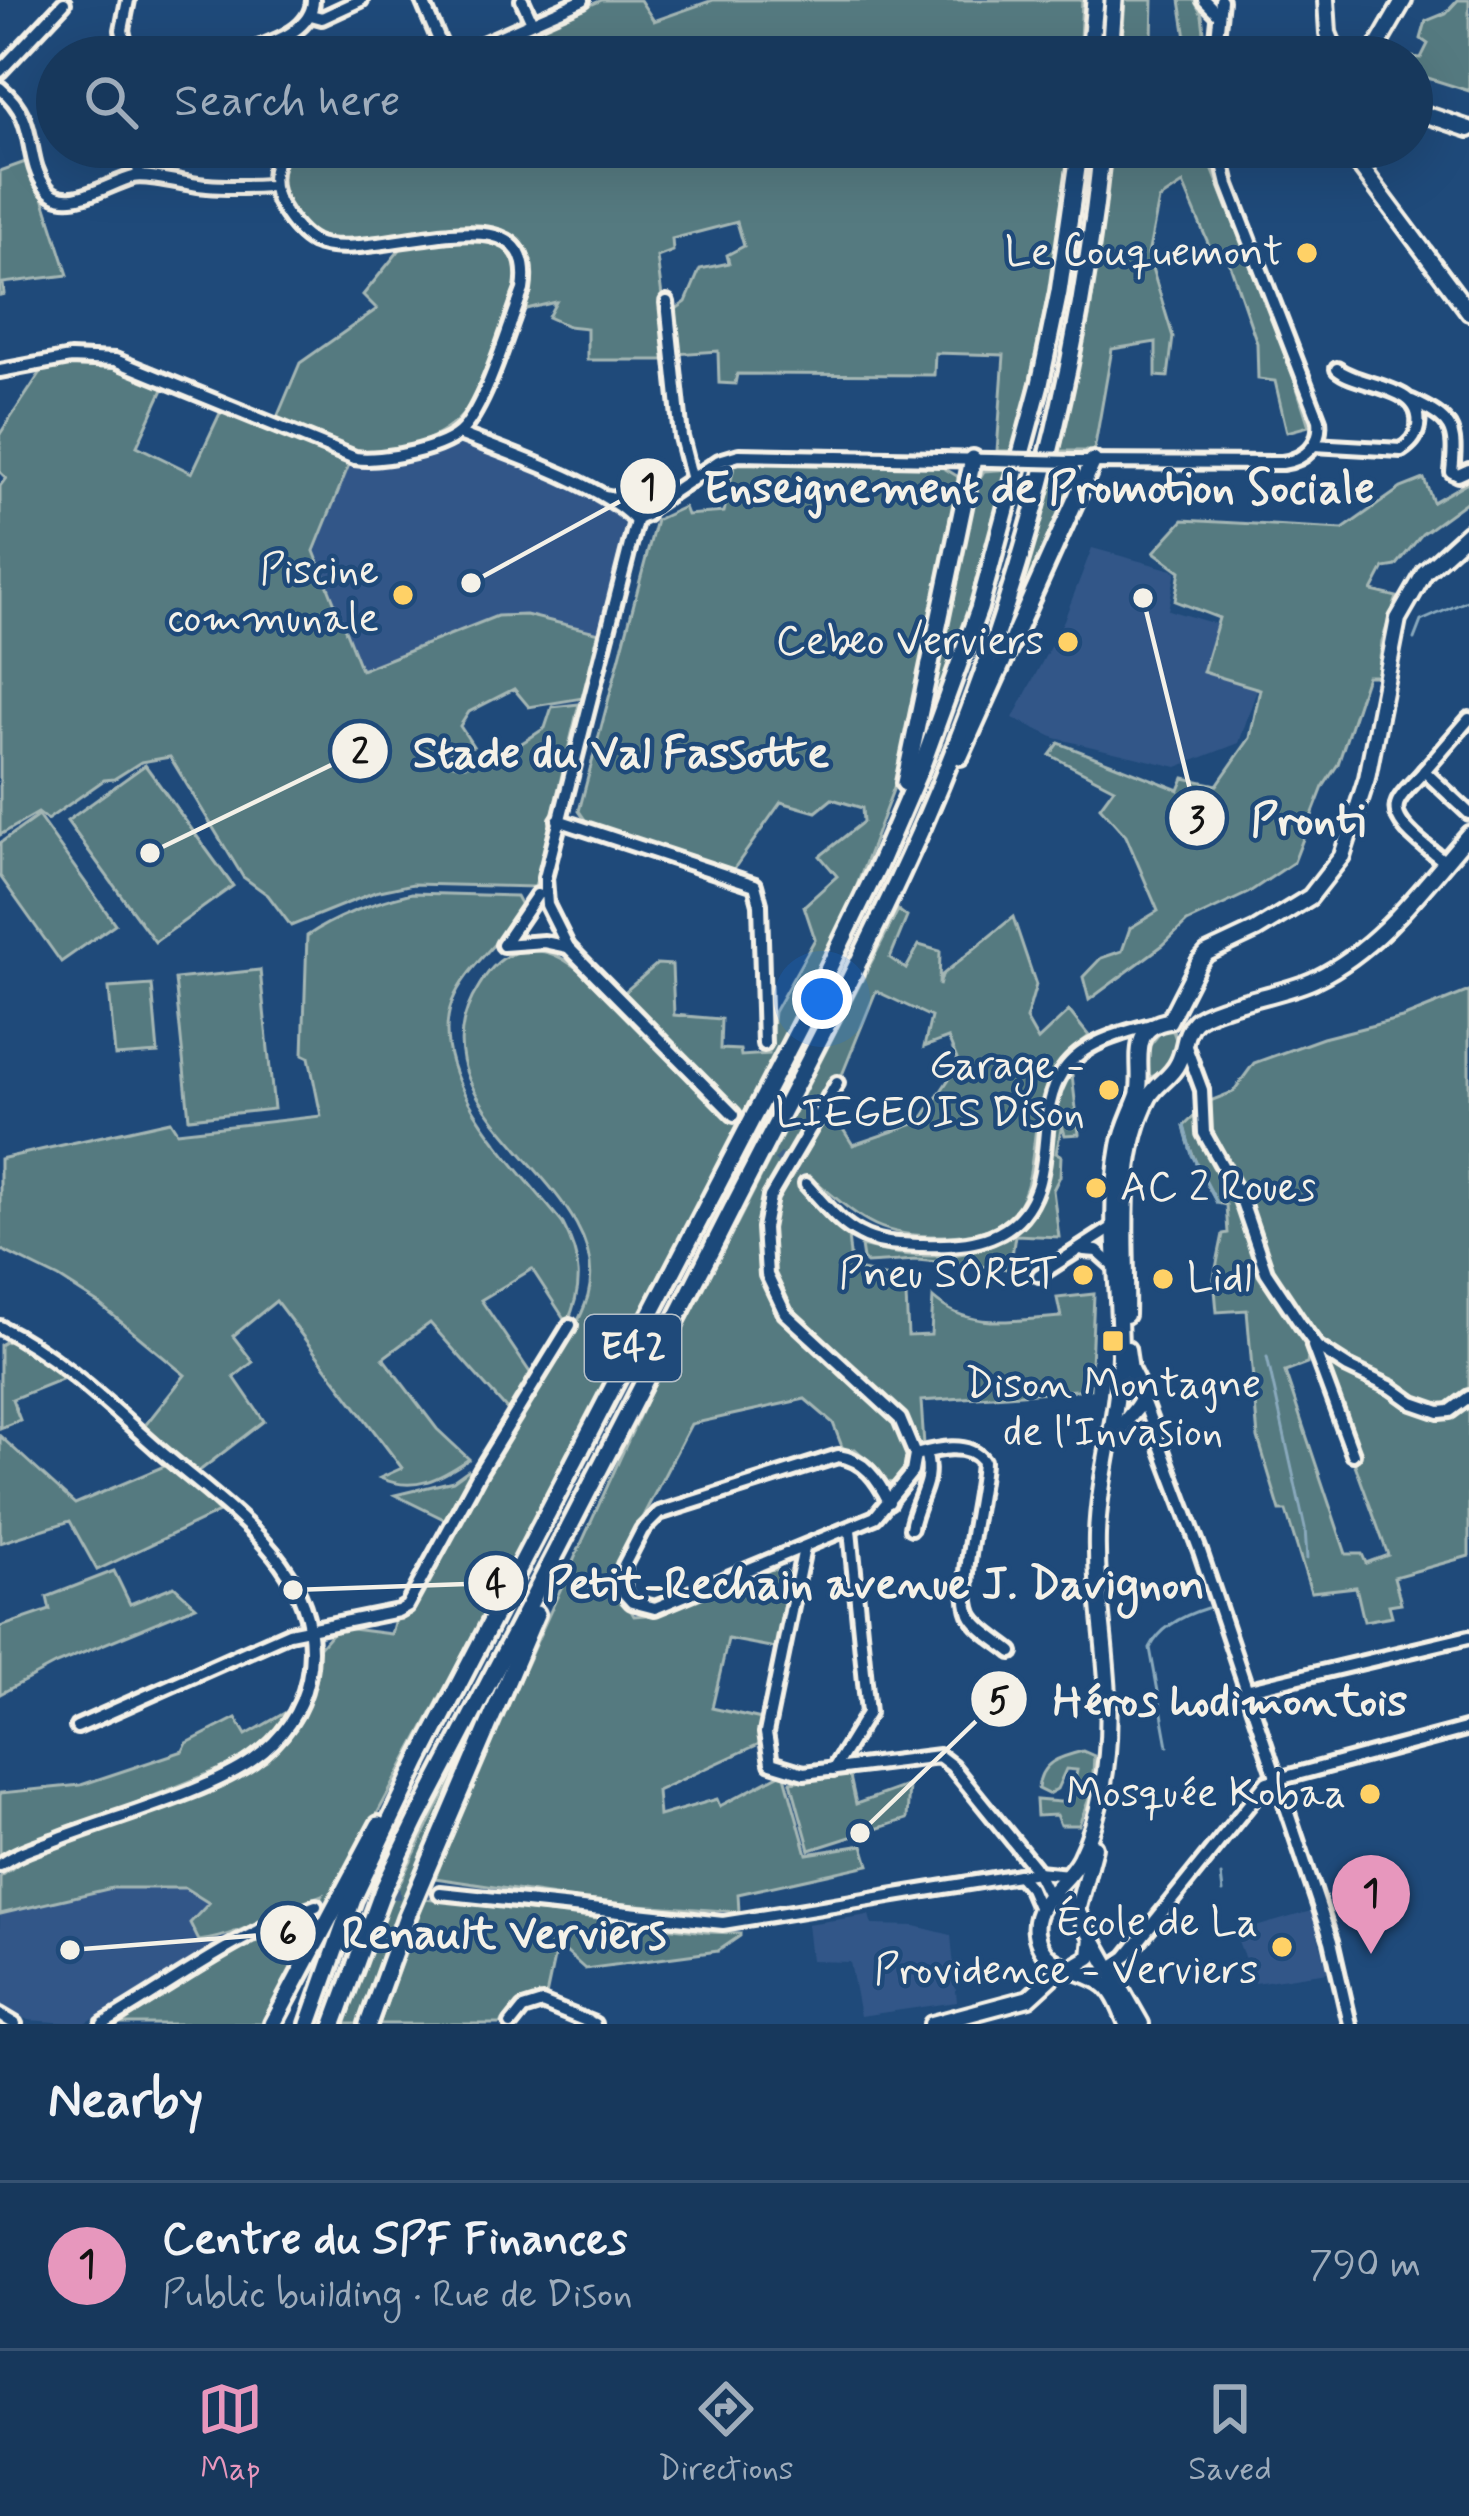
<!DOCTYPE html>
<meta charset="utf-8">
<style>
body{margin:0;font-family:Mynerve,sans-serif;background:#244365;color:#f1f3f6}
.you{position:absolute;left:822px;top:999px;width:42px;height:42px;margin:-30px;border:9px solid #fff;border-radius:50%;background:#1a73e8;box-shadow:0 0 0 18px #1a73e833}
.badge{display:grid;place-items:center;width:78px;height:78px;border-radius:50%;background:#e797bd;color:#111;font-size:39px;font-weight:700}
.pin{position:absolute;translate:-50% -99px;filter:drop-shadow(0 3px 6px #0008)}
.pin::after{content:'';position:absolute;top:63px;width:42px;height:36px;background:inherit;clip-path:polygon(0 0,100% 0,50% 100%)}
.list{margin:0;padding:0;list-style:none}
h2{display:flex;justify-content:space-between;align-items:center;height:156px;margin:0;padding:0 48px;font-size:51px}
h2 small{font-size:39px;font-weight:400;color:#9eacbb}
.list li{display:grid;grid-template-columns:78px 1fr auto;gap:36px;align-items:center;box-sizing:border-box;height:168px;padding:0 48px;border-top:3px solid #365272}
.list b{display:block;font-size:45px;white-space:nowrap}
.list p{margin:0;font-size:39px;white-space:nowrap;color:#9eacbb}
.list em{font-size:39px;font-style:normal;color:#9eacbb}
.icon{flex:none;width:66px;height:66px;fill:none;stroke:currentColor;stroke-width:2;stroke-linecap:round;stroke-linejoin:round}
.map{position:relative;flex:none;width:1469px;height:2024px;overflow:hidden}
.search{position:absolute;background:#17385c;box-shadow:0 12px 48px #0002;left:36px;right:36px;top:36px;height:132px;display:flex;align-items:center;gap:30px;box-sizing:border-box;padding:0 42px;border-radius:66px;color:#9eacbb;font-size:45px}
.sheet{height:324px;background:#17385c}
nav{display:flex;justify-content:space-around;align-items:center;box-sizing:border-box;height:168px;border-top:3px solid #365272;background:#17385c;font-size:33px;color:#9eacbb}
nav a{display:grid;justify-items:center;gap:6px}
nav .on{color:#e797bd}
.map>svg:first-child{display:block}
</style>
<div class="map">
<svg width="1469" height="2024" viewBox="0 0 1469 2024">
<rect width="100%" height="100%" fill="#1f4a7a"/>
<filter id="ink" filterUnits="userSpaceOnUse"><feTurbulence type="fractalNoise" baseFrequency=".00833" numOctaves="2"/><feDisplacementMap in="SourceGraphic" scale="24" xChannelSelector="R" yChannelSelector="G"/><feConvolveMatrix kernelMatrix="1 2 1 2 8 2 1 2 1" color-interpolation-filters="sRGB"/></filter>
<g filter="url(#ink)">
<!-- built -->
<g fill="#325788">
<polygon points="451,442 486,453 617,508 627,533 600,633 526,615 497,616 360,670 316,551 350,462 383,464"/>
<polygon points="1092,548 1176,571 1168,610 1216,624 1202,672 1257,689 1239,743 1177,767 1055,738 1013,718 1064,620"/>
<polygon points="112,1888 185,1888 209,1903 199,1940 227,1937 84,2024 28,2020 0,2007 0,1914"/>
<polygon points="1311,1911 1328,1972 1254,1983 1235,1933"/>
<polygon points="869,1915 872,1925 915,1926 951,1935 957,2002 860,2016 850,1962 811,1961 807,1924"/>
</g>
<!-- green -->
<g fill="#557a80" stroke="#a4b6b4" stroke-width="3" fill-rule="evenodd">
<polygon points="602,0 640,0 654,21 713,0 1082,0 1079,57 473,57"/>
<polygon points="1125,0 1153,0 1152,40 1162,57 1121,57"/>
<polygon points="1180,0 1194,0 1202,15 1207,57 1189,57"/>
<polygon points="1458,0 1469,0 1469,91 1412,73 1410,57 1421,58 1428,44 1421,39 1426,21 1446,13"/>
<path d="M292,147h778l-12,101 -43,203h-18l7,-96 -69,-2 -1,22 -197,-1 -2,10 -16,-1 -1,-32 -42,3 -3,-43 13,-9 14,-33 29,-6 -2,-8 17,-9 -7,-24 -65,17 1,12 -16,6 13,103h-83v-32l-19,-2 -20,-9 8,-15 -34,8c3,-12 9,-26 10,-37 0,-12 -6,-25 -15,-33 -60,-48 -206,59 -236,-50 -5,-15 0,-32 11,-43z"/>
<polygon points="1112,147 1210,147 1213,171 1292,372 1309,426 1287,432 1275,381 1258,379 1257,343 1225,250 1212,252 1183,184 1159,200 1148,255 1173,337 1168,377 1156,376 1156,342 1112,349 1094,451 1060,451 1090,313"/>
<polygon points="31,160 68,275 3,283 4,294 0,295 0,171"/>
<path d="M474,240c18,1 39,5 45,25 7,23 -14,57 -22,78 -24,59 -27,84 -91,105 -18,6 -35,10 -54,5 -26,-8 -52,-22 -76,-33l24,-57 77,-54 -14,-14 39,-48z"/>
<path d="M83,363l38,5 44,17 -28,61 55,27 30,-64 128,53 -36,89 47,119 136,-54 29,-1 74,18 -17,65 -54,9 -15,-18 -45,23 -9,14 13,20 -28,8 -1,7c36,15 72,-15 101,-33l7,-21 27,-3 -44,183 -122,-3 -38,8 -84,34 -23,-31 -25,-18 -73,-120 -29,5 -27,17 -10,1 -57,40 -9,-7 -38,22v-349l6,-8 -6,-6v-38l43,-65z"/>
<path d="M844,461l98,6 15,9 5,11 -54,263 -55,146 -117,239 -75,137 -150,293 -247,459h-143l104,-68 86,-42 11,-19c-41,15 -82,41 -123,46l-9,-18 19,-20 -24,-15h-73l-112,26v-37l25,-18 188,-70 54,-28 33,-39 17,-44 1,-29 19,-22 54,7 5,-19 19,-9c35,-71 74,-139 114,-207 19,-32 49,-68 59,-103 30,-114 -190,-184 -109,-310 9,-15 22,-31 40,-34 29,-5 43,5 66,22l143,143 7,-11 -114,-111 36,-31 15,1 2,50 47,4 -1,30 20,1 1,6 28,-2 5,-42 41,-73 -11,-33 33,-30 -17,-20 43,-34 -1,-14 -30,-9 -16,13 -35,-10 -48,68 -145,-46 -9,-13 77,-291 28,-13 3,8 37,-3 11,-50z"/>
<polygon points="1010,469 965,623 923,737 974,488 984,471"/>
<polygon points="1054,470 1079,470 1079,476 1002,647"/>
<polygon points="1469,474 1469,500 1422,534 1396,566 1384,568 1372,591 1397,597 1382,641 1378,676 1367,676 1338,764 1323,787 1294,862 1248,893 1187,922 1163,945 1089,1000 1083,977 1101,958 1122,951 1130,928 1158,911 1126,836 1100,807 1114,788 1050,755 1059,743 1179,790 1184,778 1217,785 1250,738 1260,689 1203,672 1219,618 1175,601 1180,571 1154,552 1183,520 1343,529 1401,488 1424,479 1433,502 1466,483 1463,478"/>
<polygon points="145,765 233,886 155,942 67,821"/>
<polygon points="38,816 115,924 61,962 0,876 0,843"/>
<path d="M412,893l104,3 5,9c-16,37 -55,60 -69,97 -28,77 67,166 111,222 18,34 21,63 4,99l-35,-54 -51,31 52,77 -23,36 -80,-90 -47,35 54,71 32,30c-29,20 -55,34 -89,19l22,-10 -126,-167 -43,35 20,26 -19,15 30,44 -66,51 -55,-44 42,-53 -87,-72 -39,-25 -59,-29v-90l170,-38 7,11 144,-16 -12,-59 -6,-3 4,-118c32,-22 68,-34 105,-43z"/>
<path d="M898,910l9,7 -17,41 16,11 13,-24 21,6 -1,35 3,-11 71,-58 23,68 -10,34 12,21 31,-29 20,25c-14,11 -30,23 -38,40 -36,69 11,160 -109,160 -62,0 -77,-13 -123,-52l-9,14 38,38 2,19 7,15 40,9 1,15 8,2 2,40 23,-1 2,-37c37,33 81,22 128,19l-4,-19 37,-4 -4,95 -169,12 3,44h-6l-14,-26 -118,-112 -11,-21 -15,-48 24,80 119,113c7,21 10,36 -7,52l-12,-1 -8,-7 3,-5 -24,-21 -11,3 -11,-29 -28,-24 -114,25 -72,138 -3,23 18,31 24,-2 112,-45 16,2 6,5 -11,73 -53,-10 -16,69 54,12 -5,23 -104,48 2,25 58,-17 3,7 64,-34 23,82 56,-9 6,20 -131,29 1,18 -144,-10 -160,-24 51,-125 161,-354zM876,991l55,26 -7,30 24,-9 11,26 -39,58 -67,23 -24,-38z"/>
<polygon points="260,970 274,1109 189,1118 175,979"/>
<polygon points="152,985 158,1053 115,1056 109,988"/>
<path d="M1469,991v565l-75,21 7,26 -12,2 3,11 -28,5 -8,-34 -45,5 -25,-81h-6l-22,-73 -11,-128 -30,2 -3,-34 9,-44 5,-1 -2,-28 -9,-2c-13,-24 -28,-50 -33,-77l26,-25 23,-9 21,-29 69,-25 79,-20zM1310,1341l78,214 -22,8 -4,-9h-16l-61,-182 22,-8z"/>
<polygon points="1162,1030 1173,1031 1177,1042 1165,1071 1151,1077 1144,1070 1147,1049"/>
<path d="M1068,1073l4,2 7,59 -14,1 -3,-10 -6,28 5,2 -1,21 -7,14 6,47 -44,-2 -5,34 -93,-9 -50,3 -4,-4 -2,-13c74,19 172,18 187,-75 6,-34 4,-67 20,-98z"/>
<polygon points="9,1340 67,1377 12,1399 20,1420 0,1428 0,1345"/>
<polygon points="0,1436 75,1504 169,1464 219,1512 97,1570 70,1521 0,1543"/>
<polygon points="468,1470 475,1475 450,1522 395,1495 453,1481"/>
<polygon points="114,1571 130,1604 174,1586 196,1606 56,1664 0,1694 0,1627 50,1610 47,1597"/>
<polygon points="492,1699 404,1908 362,2024 344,2024 384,1914"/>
<polygon points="288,1711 271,1735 235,1763 0,1858 0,1793 81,1785 183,1751 187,1743 236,1718 246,1735"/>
<path d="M1083,1751l11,5 -2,35 -13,34h-19l-4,-10 -19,1 -1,-16 35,3 6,-33 -11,-1 -9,20 -9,5 -10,-5c2,-27 21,-32 45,-38z"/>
<polygon points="849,1772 856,1804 909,1785 907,1819 810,1850 791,1782"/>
<path d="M425,1898l281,34 34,1v3l-22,15 -133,18 -28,-25 -11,52c-22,3 -30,9 -41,28h-126z"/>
</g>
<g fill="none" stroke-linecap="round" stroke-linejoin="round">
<!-- stream -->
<g stroke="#89a9bc" stroke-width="3">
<polyline points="1414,639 1421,621 1469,600"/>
<polyline points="1184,1126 1192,1155 1217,1203"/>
<polyline points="1267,1357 1305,1528 1307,1559"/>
<path d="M1168,1746l-18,-98c11,-22 34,-33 57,-40"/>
<polyline points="1221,1876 1223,1892"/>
</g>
<!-- minor-tunnel -->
<g stroke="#3f638a" stroke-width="10" stroke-dasharray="10 5" stroke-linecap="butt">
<polyline points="734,1115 806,1184"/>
<polyline points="316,1906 380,1894 440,1893"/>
</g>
<defs>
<g id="minor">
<polyline points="422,0 446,57"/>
<polyline points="522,0 532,22"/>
<polyline points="1204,0 1219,15"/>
<polyline points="311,15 322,18 361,0"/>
<polyline points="128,57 122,30 128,0"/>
<path d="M235,57c27,-12 77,-22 78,-57"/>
<polyline points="453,57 583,0"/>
<polyline points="1215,57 1221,0"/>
<polyline points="0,71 64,3"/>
<path d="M0,88c41,34 22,68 46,100 20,26 63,-5 87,-11 14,-4 56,8 74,9 22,2 44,1 66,0"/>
<polyline points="136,147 139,176"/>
<polyline points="667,302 681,437 692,480"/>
<path d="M0,371l70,-13 45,2 240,98c26,4 91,-9 108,-29 25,-29 45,-101 60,-139 17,-109 -154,-23 -209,-48 -14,-7 -24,-21 -32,-34 -13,-21 -11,-41 1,-61"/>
<path d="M1412,401c40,19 45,26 40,71l6,3 11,-5"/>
<path d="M459,434c47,18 146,52 176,86l11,-5 -5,-11 -37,-8"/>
<path d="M1314,445l87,5c9,-6 15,-12 17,-23 7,-43 -60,-39 -81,-58"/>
<path d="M1073,462l209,1c23,-3 40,-19 37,-43l-91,-235 -9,-38"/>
<polyline points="646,510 719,461 739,455 991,460"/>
<polyline points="636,521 545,878 547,905 568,947 734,1115"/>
<polyline points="1424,771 1469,719"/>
<polyline points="558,820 755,885 760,904 764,1044"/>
<path d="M1445,862c-14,-12 -57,-39 -47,-60 5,-11 18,-21 26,-31l45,42"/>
<polyline points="537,895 503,945 544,942 568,947"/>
<polyline points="1185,1044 1202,1090 1204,1133 1241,1199 1266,1272 1304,1329 1317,1347 1348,1367 1392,1388 1413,1403 1439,1412 1450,1411 1469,1397"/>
<path d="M837,1083l-67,114 -6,31 3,47 18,38 115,106 15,36 -3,17 -37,45 -220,91 -23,-6 -9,-10 1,-27 18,-35 17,-17 179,-57c26,3 40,24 51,46"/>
<path d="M806,1184c16,17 33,40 54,50 20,11 42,10 63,11 48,2 96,-5 114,-57 13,-38 3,-82 26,-117 19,-28 57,-38 88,-46"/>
<polyline points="1084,1250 1097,1251 1115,1267"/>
<polyline points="1039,1275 1115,1226"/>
<path d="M0,1327c60,30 108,78 158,122 71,62 172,122 150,230 -7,34 -27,61 -55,81 -45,32 -141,58 -195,79 -19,7 -41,13 -58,26"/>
<polyline points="1313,1346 1353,1454"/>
<polyline points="1143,1400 1200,1551 1331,1941 1350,2024"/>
<path d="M915,1455c22,-6 53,-14 68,6 -1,37 -26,121 -13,153 6,14 30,28 42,38"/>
<path d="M911,1528c5,-29 24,-45 14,-75"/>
<polyline points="804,1548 766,1733 771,1763 804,1773 939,1756 952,1766 1034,1867 1049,1897"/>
<polyline points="1245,1690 1469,1637"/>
<polyline points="77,1727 289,1633 398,1611 407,1606 481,1470 570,1325"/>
<polyline points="833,1770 868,1713 850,1530"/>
<polyline points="1019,1875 1030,1888 1039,1909"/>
<polyline points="440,1893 723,1923 1037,1872 1069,1875"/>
<polyline points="1111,1967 1126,1957 1267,1782 1469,1728"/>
<polyline points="0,2015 15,2024"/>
<path d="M103,2024c71,-41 134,-90 213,-118"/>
<polyline points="511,2024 523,2009 542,2003 594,2024"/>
</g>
<g id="major">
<polyline points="1326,0 1328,33 1338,57"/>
<polyline points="1342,57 1354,51 1369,57"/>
<polyline points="1371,57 1404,0"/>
<polyline points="1412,110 1469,129"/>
<polyline points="1351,147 1357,162 1469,312"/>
<path d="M1126,1315c2,-71 -11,-153 23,-218 8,-14 22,-19 29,-34 8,-15 5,-30 17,-42 19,-17 93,-27 121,-42 65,-32 107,-92 153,-145"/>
<path d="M1118,1439c5,-23 21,-27 25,-44l-13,-26 -3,-20"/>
<polyline points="1049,1897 1063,1900 1077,1911 1141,2024"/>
<polyline points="1077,1911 1094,1847"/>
<polyline points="1068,1970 1090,1957 1092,1937"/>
<polyline points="932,2024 1029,1998 1063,1967"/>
<path d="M1127,2024c-6,-13 -11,-30 -22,-39 -23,-18 -63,-14 -69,-52 -5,-32 31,-49 44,-75 11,-22 18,-46 22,-69 18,-93 -7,-165 -5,-254 2,-61 22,-120 23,-180 0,-69 -13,-139 0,-209 3,-18 12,-34 18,-51 7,-26 -13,-68 31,-74l30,-59 8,-9 49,-23 54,-33 32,-41 25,-78 31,-159 27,-47 44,-40"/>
</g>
<g id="highway">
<polyline points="1090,57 1095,0"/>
<polyline points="1110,57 1114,0"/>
<polyline points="960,756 1093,461"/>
<polyline points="905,783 973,459"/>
<polyline points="273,2024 379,1825"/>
<polyline points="309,2024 353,1899 419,1761 805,1017 877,869 924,760 979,609 1040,384 1059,292 1080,147"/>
<path d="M334,2024l49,-134 35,-72c106,-202 211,-405 314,-609 65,-127 133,-253 191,-384 93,-214 156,-446 179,-678"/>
<polyline points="368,2024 406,1918 536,1614"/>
</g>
</defs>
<!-- minor casing -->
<use href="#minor" stroke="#f4f1e8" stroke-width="20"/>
<!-- major casing -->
<use href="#major" stroke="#f4f1e8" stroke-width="22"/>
<!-- highway casing -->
<use href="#highway" stroke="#f4f1e8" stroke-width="24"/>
<!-- minor -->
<use href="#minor" stroke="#1f4a7a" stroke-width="10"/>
<!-- major -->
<use href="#major" stroke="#1f4a7a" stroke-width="14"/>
<!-- highway -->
<use href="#highway" stroke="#1f4a7a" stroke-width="15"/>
<defs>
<polyline id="minor-bridge" points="991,460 1073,462"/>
</defs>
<!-- minor-bridge casing -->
<use href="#minor-bridge" stroke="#f4f1e8" stroke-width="20" stroke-linecap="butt"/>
<!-- minor-bridge -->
<use href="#minor-bridge" stroke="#1f4a7a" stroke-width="10"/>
</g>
</g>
<!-- markers -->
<g fill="#ffd166" stroke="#1f4a7a" stroke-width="4.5">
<circle cx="1307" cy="253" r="12"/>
<circle cx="403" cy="595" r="12"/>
<circle cx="1068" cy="642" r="12"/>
<circle cx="1109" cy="1090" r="12"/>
<circle cx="1096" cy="1188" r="12"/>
<circle cx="1083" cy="1275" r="12"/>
<circle cx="1163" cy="1279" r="12"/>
<rect x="1101" y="1329" width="24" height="24" rx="6"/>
<circle cx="1370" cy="1794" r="12"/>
<circle cx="1282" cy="1947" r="12"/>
</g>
<g text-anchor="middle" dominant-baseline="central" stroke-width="9" stroke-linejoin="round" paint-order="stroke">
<!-- shield labels -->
<rect fill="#1f4a7a" stroke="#b4bfc7" stroke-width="3" x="585" y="1315" width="96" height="66" rx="9"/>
<g font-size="39" font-weight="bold" fill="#f4f1e8">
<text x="633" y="1348">E42</text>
</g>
<!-- poi labels -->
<g font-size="42" fill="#f4f1e8" stroke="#1f4a7a" text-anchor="end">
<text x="1283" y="253">Le Couquemont</text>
<text x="379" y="571">Piscine<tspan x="379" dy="48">communale</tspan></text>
<text x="1044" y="642">Cebeo Verviers</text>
<text x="1085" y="1066">Garage -<tspan x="1085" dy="48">LIEGEOIS Dison</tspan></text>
<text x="1120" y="1188" text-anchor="start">AC 2 Roues</text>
<text x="1059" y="1275">Pneu SORET</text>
<text x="1187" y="1279" text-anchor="start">Lidl</text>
<text x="1113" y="1385" text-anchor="middle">Dison Montagne<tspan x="1113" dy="48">de l'Invasion</tspan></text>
<text x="1346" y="1794">Mosquée Kobaa</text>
<text x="1258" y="1923">École de La<tspan x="1258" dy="48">Providence - Verviers</tspan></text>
</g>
</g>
<!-- callouts -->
<path fill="none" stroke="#f4f1e8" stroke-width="4.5" d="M471 583L648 486M150 853L360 751M1143 598L1197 818M293 1590L496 1583M860 1833L999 1699M70 1950L288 1933"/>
<g fill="#f4f1e8" stroke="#1f4a7a" stroke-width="4.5">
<circle cx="471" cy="583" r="12"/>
<circle cx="150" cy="853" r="12"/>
<circle cx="1143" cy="598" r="12"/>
<circle cx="293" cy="1590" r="12"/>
<circle cx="860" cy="1833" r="12"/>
<circle cx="70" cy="1950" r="12"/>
<circle cx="648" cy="486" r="30"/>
<circle cx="360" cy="751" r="30"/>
<circle cx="1197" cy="818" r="30"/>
<circle cx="496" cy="1583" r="30"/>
<circle cx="999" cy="1699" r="30"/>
<circle cx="288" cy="1933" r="30"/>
</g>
<g font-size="36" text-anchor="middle" font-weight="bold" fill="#111">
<text x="648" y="498">1</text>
<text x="360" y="763">2</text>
<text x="1197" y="831">3</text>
<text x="496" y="1595">4</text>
<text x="999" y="1712">5</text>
<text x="288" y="1945">6</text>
</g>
<g font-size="45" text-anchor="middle" font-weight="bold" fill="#f4f1e8" stroke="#1f4a7a" stroke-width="9" stroke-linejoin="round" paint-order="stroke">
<text x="1039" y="502">Enseignement de Promotion Sociale</text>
<text x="621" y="767">Stade du Val Fassotte</text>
<text x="1308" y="834">Pronti</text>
<text x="875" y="1598">Petit-Rechain avenue J. Davignon</text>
<text x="1230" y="1715">Héros hodimontois</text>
<text x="504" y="1948">Renault Verviers</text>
</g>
</svg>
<div class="you"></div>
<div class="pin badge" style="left:1371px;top:1954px">1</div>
<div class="search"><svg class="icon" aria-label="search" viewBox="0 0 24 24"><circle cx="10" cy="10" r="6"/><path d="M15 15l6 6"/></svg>Search here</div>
</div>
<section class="sheet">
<h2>Nearby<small></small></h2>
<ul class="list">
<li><span class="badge">1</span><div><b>Centre du SPF Finances</b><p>Public building · Rue de Dison</p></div><em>790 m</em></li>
</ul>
</section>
<nav>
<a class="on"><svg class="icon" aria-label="map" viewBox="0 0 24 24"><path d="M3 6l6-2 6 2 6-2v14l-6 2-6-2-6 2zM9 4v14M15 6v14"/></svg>Map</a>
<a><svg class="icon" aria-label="directions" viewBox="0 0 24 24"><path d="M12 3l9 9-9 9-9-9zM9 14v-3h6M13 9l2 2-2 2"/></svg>Directions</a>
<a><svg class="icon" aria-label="saved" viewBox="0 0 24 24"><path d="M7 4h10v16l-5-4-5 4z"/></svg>Saved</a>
</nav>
